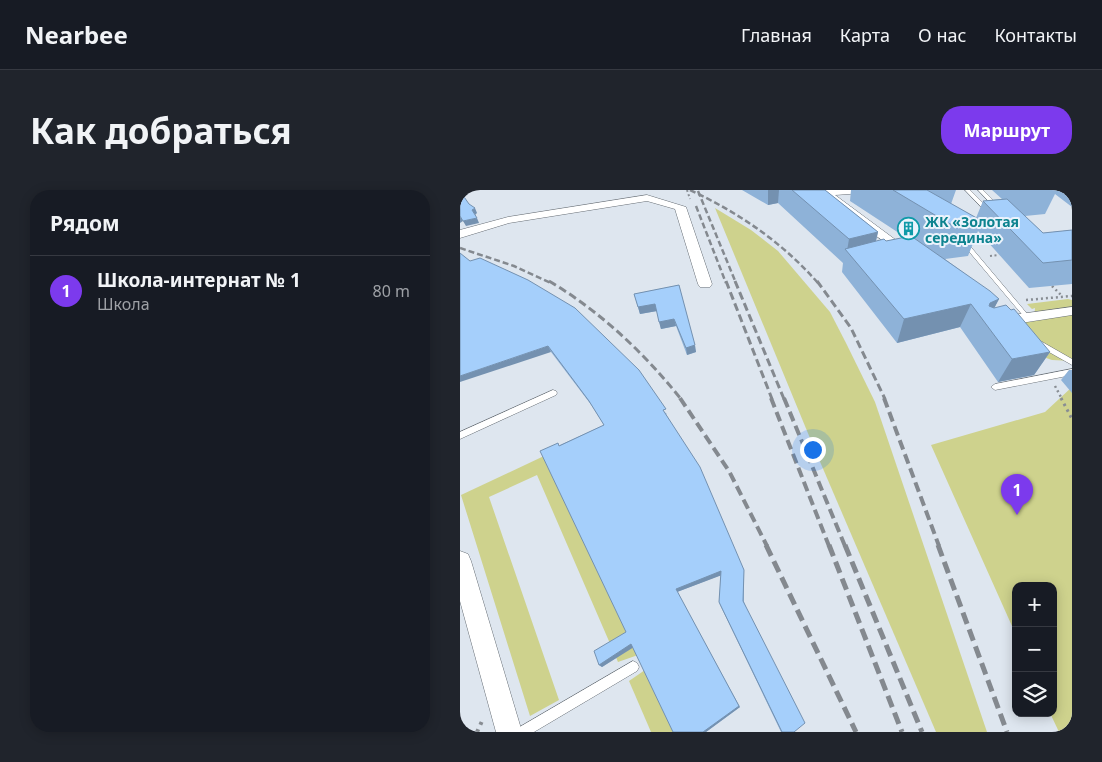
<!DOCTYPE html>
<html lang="ru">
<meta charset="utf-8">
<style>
body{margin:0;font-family:"Noto Sans",sans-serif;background:#20242c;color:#f1f3f6}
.controls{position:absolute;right:15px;bottom:15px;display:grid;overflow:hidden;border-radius:10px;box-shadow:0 2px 12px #0003}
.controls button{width:45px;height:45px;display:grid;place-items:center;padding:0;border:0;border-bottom:1px solid #363941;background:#171b24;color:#f1f3f6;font:25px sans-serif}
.you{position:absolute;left:352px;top:259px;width:18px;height:18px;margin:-12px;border:4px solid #fff;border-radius:50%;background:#1a73e8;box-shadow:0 0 0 8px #1a73e833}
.badge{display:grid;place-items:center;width:32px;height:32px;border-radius:50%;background:#7c3aed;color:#fff;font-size:16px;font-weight:700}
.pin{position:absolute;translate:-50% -41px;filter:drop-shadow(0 1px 2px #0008)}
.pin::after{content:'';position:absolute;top:26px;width:18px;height:15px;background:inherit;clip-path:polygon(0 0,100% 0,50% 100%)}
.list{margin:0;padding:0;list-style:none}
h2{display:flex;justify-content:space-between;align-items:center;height:65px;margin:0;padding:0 20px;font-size:21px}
h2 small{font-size:16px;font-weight:400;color:#9ea1a6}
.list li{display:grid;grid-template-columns:32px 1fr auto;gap:15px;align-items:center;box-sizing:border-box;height:70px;padding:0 20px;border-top:1px solid #363941}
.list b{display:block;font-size:19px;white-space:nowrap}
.list p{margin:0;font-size:16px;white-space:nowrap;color:#9ea1a6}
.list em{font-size:16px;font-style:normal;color:#9ea1a6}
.icon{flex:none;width:28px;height:28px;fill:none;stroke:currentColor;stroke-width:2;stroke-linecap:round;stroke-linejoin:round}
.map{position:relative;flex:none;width:612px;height:542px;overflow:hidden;border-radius:20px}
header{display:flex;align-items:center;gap:30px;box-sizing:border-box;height:70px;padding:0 25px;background:#171b24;border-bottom:1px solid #363941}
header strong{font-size:24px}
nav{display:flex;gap:28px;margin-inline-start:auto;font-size:18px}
.intro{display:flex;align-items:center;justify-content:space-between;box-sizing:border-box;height:120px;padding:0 30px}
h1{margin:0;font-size:35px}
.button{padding:12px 22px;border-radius:20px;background:#7c3aed;color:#fff;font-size:18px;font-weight:700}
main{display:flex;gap:30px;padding:0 30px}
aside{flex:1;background:#171b24;border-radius:20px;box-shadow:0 2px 12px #0003}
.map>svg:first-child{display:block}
</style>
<header>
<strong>Nearbee</strong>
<nav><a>Главная</a><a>Карта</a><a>О нас</a><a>Контакты</a></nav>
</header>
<div class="intro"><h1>Как добраться</h1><a class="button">Маршрут</a></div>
<main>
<aside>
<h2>Рядом<small></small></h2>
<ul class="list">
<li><span class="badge">1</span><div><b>Школа-интернат № 1</b><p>Школа</p></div><em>80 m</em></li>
</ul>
</aside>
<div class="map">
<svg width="612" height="542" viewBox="0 0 612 542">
<rect width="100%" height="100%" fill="#dee6ef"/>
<!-- green -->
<g fill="#ced28d">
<polygon points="255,18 291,40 318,61 370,122 386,153 415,212 527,542 476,542 352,253"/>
<polygon points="608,109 612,110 612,171 592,170 552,156 549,133 574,131 575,118 572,119 567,114"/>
<polygon points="612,197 612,542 599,542 590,523 593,523 593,396 556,396 556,445 471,255 585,222"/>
<polygon points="84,266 178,465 158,472 77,285 29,307 99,510 70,526 1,305"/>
<polygon points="185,480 214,542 191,542 169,491"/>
</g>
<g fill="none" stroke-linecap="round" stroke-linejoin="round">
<defs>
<g id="service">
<polygon points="505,0 510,0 532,22 532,24 528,24"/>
<polygon points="518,0 523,0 540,17 540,19 536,19"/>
<polygon points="501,50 505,50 569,126 569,128 565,128 501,52"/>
<polygon points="573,149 577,149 612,169 612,175 573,153"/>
<polygon points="612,179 612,185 535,200 531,197 535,194"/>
<polygon points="93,200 96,201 97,203 96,205 0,249 0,242"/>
<polygon points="173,471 177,473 179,477 177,481 74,542 56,542 58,538"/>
</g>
<g id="minor">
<polygon points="355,0 409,0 404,3 375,5 456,65 454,68 446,68"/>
<polygon points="187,5 226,17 252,94 250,97 240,97 238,94 215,19 187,11 49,33 0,48 0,40 48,27"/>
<polygon points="612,117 612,125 541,136 536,134 530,128 537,123 544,126"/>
<polygon points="0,361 8,364 11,371 62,542 36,542 0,411"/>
</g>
</defs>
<!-- service casing -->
<use href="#service" stroke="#666d74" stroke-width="1"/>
<!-- minor casing -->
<use href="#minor" stroke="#666d74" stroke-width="1"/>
<!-- path-far3 -->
<g stroke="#888d93" stroke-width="2" stroke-dasharray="2 2.5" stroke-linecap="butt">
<polyline points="227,0 230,9"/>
<polyline points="530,66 539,65"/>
</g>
<!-- path-far2 -->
<g stroke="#888d93" stroke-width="2.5" stroke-dasharray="2 3" stroke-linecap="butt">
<polyline points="592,96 602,106"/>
<polyline points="566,110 612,106"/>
<polyline points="595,196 602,209"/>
</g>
<!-- path-far1 -->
<polyline stroke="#888d93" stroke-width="3" stroke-dasharray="2.5 4" stroke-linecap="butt" points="601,208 612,229"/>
<!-- path -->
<polyline stroke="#888d93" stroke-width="4" stroke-dasharray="3 5" stroke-linecap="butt" points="17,542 23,529"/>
<!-- service -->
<use href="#service" fill="#fff" fill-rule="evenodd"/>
<!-- minor -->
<use href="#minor" fill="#fff" fill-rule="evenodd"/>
<!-- rail-far3 -->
<g stroke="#84898f" stroke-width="2.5" stroke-dasharray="6 3" stroke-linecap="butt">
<path d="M230,0c49,23 92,52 128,93"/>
<polyline points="238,1 276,93"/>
<polyline points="236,16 266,93"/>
<polyline points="0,58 54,76 91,93"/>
</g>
<!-- rail-far2 -->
<g stroke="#84898f" stroke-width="3" stroke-dasharray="8 4" stroke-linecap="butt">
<path d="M89,91c52,31 94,71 132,118"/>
<polyline points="266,91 312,209"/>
<polyline points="275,91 324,209"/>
<polyline points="357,91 391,138 425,209"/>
</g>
<!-- rail-far1 -->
<g stroke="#84898f" stroke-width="4" stroke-dasharray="10 5" stroke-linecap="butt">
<polyline points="220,208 269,281 307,356"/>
<polyline points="311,208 369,356"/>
<polyline points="324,208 385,356"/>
<polyline points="424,208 479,356"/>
</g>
<!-- rail -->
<g stroke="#84898f" stroke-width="5" stroke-dasharray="12 6" stroke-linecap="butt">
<polyline points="306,355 396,542"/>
<polyline points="369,355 442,542"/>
<polyline points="385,355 462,542"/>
<polyline points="478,355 547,542"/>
</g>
</g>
<!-- wall -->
<g fill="#8eb2d8">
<polygon points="282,0 365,0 418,42 416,51 426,51 445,47 390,11 391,0 496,0 491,14 516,28 523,11 542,9 532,0 612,0 612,17 595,4 585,24 565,26 583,43 612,40 612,94 569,98 518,41 508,66 485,69 539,109 534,118 590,162 574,185 538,192 500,137 437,153 382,82 383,73 318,13 308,15"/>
<polygon points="10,71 207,224 206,224 284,380 284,412 334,542 321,542 260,415 259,412 261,385 217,402 280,517 246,542 213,542 173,457 142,477 139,475 166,442 100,255 144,235 132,216 91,162"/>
<polygon points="219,95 236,162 227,165 216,136 201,139 197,121 180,124 174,104"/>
<polygon points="609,180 612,180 612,203 601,190"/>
</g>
<!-- shaded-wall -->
<g fill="#7491b0">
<polygon points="308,0 319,0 318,13 308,15"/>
<polygon points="15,18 17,23 15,25 12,20"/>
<polygon points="0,26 3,31 0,33"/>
<polygon points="17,28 19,33 6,36 3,31"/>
<polygon points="418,42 412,67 387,61 389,49"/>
<polygon points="539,109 527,132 530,113"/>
<polygon points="195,114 197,121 180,124 178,117"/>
<polygon points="511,114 500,137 437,153 444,129"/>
<polygon points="214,129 216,136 201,139 199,132"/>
<polygon points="235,155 236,162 227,165 226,158"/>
<polygon points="88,156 91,162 0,192 0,186"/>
<polygon points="590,162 574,185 538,192 552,169"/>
<polygon points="261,381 262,385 217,402 216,399"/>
<polygon points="171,454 174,457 142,477 139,475"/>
<polygon points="279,516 280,517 246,542 243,542"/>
</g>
<!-- building -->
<g fill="#a5cffb" stroke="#7491b0">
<polygon points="332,0 365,0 418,42 389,49"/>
<polygon points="433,0 467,0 522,31 490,34"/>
<polygon points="0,1 9,14 15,18 12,20 17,28 3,31 0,26"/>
<polygon points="547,9 583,43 612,40 612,70 583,73 523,11"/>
<polygon points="451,46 530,101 539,109 530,113 529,116 534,118 546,115 551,120 554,119 590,162 552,169 511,114 444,129 385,59 424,49 426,51"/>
<polygon points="0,63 10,71 20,68 68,90 115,118 179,180 206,219 203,220 240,277 284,380 283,411 345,533 334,542 322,542 259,412 261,381 216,399 279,516 243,542 213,542 171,454 139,475 134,461 166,442 80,261 98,253 99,256 144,235 129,211 88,156 0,186"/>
<polygon points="219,95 235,155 226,158 214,129 199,132 195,114 178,117 174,104"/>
</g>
<!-- icons -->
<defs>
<symbol id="building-ring" viewBox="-11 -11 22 22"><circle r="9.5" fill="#ebf3fc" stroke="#0f9aa8" stroke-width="1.5"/><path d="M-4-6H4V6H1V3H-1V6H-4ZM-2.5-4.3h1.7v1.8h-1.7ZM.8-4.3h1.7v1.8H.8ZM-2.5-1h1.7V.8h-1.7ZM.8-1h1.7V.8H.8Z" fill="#0f9aa8"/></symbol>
</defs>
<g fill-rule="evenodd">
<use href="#building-ring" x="436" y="26" width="25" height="25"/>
</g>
<g text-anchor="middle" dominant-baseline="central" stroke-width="4" stroke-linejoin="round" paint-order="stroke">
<!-- far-culture labels -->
<g font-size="14" font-weight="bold" fill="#0d838f" stroke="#ebf3fc" text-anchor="start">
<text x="465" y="31">ЖК «Золотая<tspan x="465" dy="16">середина»</tspan></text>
</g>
</g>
</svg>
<div class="controls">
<button>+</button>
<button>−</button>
<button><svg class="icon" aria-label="layers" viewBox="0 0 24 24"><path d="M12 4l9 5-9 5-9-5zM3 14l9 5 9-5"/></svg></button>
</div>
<div class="you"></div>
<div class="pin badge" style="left:557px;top:325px">1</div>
</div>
</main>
